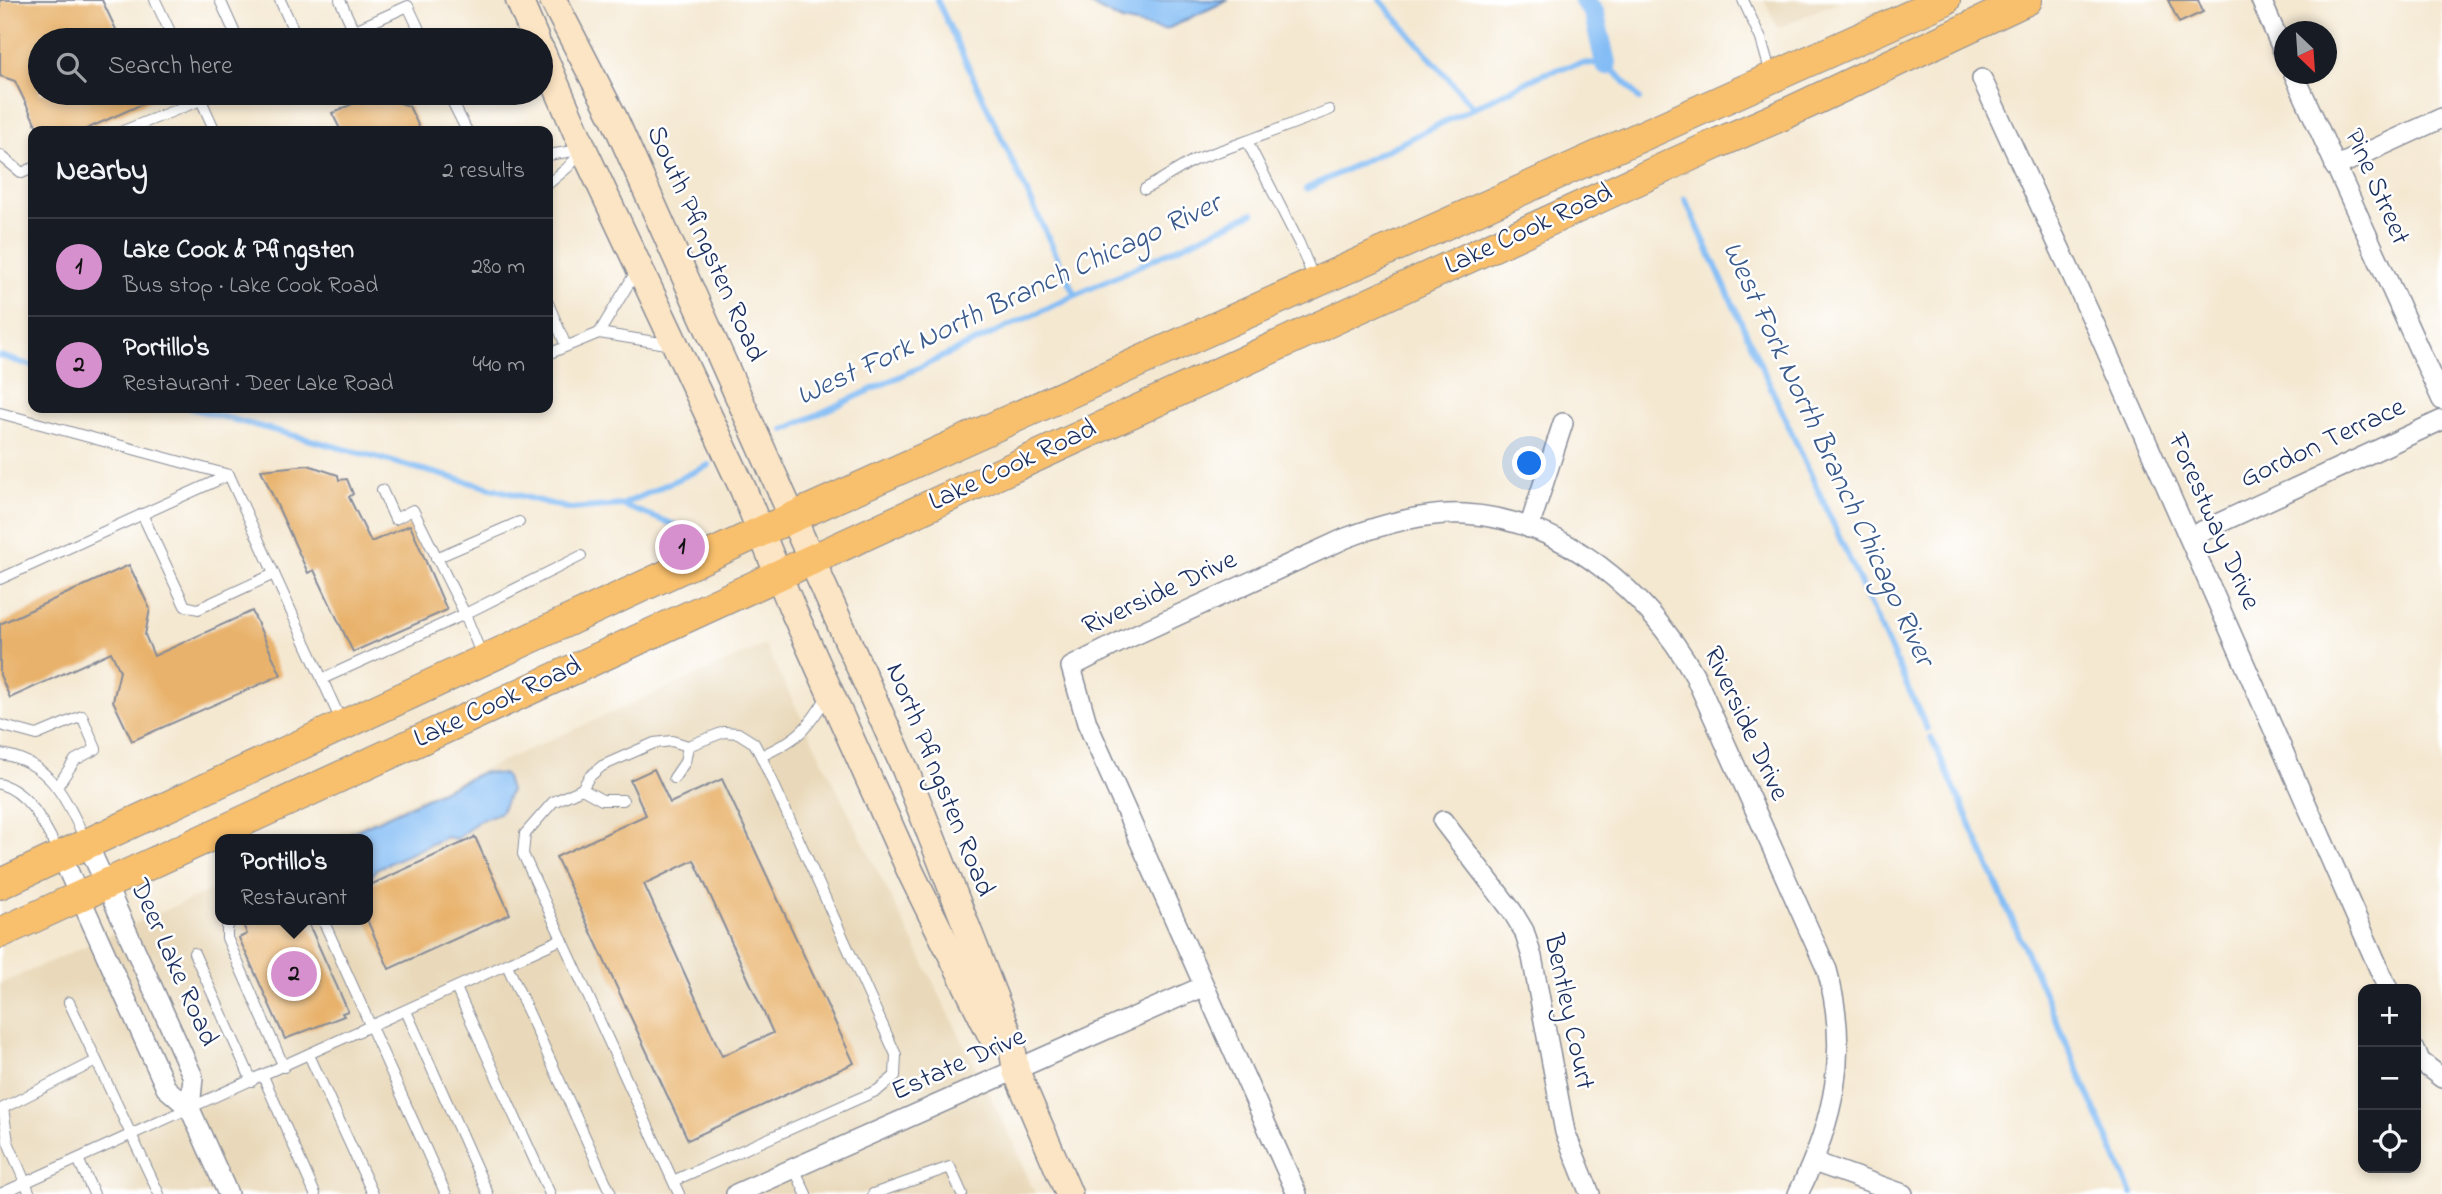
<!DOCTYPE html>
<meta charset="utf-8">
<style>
body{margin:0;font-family:"Indie Flower",sans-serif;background:#20242c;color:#f1f3f6}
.controls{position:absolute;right:21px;bottom:21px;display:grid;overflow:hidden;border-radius:14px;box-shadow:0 4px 10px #0003}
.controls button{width:63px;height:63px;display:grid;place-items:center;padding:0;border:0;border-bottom:2px solid #363941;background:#171b24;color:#f1f3f6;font:35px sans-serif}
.compass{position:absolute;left:2274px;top:21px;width:63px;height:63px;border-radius:50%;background:#171b24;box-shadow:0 4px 10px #0003;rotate:155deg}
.you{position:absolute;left:1530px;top:464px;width:24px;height:24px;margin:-18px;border:5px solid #fff;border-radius:50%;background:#1a73e8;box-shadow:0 0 0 10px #1a73e833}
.badge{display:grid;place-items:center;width:46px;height:46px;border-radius:50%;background:#d690ce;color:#111;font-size:23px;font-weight:700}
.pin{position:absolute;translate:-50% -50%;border:4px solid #fff;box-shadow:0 2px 7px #0006}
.popup{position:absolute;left:215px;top:834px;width:158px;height:91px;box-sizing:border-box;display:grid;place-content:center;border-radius:14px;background:#171b24;filter:drop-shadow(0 2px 5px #0005);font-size:23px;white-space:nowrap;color:#9ea1a6}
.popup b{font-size:26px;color:#f1f3f6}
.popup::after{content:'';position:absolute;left:50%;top:100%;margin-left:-14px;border:14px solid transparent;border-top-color:#171b24}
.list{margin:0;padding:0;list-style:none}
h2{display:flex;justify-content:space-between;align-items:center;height:91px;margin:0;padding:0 28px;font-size:30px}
h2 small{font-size:23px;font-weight:400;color:#9ea1a6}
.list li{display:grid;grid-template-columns:46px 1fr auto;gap:21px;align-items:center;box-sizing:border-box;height:98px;padding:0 28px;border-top:2px solid #363941}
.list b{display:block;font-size:26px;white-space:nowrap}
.list p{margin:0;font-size:23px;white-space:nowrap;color:#9ea1a6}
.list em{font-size:23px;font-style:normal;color:#9ea1a6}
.icon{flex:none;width:38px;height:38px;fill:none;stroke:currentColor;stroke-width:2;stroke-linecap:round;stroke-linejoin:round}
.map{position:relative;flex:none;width:2442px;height:1194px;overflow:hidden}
.search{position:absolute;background:#171b24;box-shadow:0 4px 10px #0003;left:28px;top:28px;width:525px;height:77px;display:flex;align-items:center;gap:18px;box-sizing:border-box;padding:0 24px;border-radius:38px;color:#9ea1a6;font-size:26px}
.panel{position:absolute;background:#171b24;box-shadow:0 4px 10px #0003;left:28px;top:126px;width:525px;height:287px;border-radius:14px}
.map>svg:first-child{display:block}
</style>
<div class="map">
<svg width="2442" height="1194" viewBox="0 0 2442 1194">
<rect width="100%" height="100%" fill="#fff"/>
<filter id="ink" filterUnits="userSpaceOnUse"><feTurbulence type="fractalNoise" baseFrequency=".0143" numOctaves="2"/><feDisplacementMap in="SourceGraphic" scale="14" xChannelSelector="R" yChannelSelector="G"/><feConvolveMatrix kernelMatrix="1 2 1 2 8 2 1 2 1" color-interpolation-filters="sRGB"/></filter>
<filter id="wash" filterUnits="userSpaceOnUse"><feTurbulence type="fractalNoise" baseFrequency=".00686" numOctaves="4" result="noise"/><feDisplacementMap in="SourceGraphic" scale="28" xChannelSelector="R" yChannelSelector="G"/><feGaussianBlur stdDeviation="1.57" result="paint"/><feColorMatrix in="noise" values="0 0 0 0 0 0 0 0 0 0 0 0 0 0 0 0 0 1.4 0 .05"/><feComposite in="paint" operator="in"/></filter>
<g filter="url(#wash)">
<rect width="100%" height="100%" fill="#f4e8d1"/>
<!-- built -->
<g fill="#e9d9ba">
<polygon points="1764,0 1841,0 1778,28"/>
<polygon points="765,645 1014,1144 1035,1194 0,1194 0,984 220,886 220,920 368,920 368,839 326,839"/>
</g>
<!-- water -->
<g fill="#84bdf5" stroke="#5076aa" stroke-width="2">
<polygon points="1082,0 1228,0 1165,30 1122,21"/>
<polygon points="483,772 505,775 510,791 501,812 478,821 457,839 446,837 376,869 372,876 368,877 368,839 345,839 350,833"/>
</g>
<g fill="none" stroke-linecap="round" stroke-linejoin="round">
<!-- stream -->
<g stroke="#84bdf5" stroke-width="6">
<polyline points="937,0 1075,295"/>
<polyline points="1380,0 1474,108"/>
<path d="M1306,189l237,-115c51,-16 63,-19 96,25"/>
<polyline points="1685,199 1927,729"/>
<polyline points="0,356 33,366"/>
<polyline points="190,408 570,509 622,505 709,465"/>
<polyline points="784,430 1253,213"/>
<polyline points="622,505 691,531"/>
<polyline points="1931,737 1963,807 2132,1194"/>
</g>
<!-- canal -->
<polyline stroke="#84bdf5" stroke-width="21" points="1584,0 1594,13 1606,65"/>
</g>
<g id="blocks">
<!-- building -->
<g fill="#e8b26c" fill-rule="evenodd">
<polygon points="0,0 102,0 121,40 40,40 40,93 167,93 82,131 39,131 15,81 0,76"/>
<polygon points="2168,0 2198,0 2203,12 2179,23"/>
<polygon points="374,94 409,106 421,131 341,131 332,113"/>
<polygon points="308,465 338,475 339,480 347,479 353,494 349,497 371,542 410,525 447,610 353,652 314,570 308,573 261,470"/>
<polygon points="129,565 150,609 145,635 154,656 252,611 281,675 132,741 113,701 120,671 111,652 10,698 0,675 0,624"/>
<path d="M654,769l16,34 52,-24 132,284 -166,77 -132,-283 90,-42 -16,-35zM694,860l79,173 -51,23 -78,-172z"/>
<polygon points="475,837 510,914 389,969 368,922 368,886"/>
<polygon points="253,920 307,920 348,1011 342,1013 344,1016 285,1039 239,938 247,934 243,924"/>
</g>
</g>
</g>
<g filter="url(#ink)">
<use href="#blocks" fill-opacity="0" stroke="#888c98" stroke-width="2"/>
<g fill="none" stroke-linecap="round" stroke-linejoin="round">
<defs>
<g id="lane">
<polyline points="155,0 174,40"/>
<polyline points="220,0 238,40"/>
<polyline points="280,0 298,40"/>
<polyline points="340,0 354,31"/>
<polyline points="1743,0 1761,39 1771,74"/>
<polyline points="333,40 408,6 424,40"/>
<polyline points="448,93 467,131"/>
<polyline points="123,131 201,100 198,93"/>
<polyline points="215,131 201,100 216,93"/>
<polyline points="1247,141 1329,110"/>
<polyline points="0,155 22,173 33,168"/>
<polyline points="548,155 580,150"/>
<polyline points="548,184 567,168 583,151"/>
<polyline points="1145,189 1194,160 1247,141 1299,243 1314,279"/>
<polyline points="548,303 566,346"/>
<polyline points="599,333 637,270"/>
<polyline points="548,354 599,333 673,345"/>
<polyline points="0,413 229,475"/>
<polyline points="229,475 342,723"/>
<polyline points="382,490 395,519 413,510 465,614 482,656"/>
<polyline points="142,514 185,606 198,609 274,574"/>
<polyline points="436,558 519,522"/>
<polyline points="0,579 229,475"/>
<polyline points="322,679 465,614 581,556"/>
<polyline points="0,725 37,735 82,716 96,749 75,760 57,787"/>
<path d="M0,754c51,7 66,46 86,87"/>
<path d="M761,756c37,-17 46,-26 67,-61"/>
<polyline points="674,778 685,762 688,746"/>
<path d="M0,784c31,9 45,43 59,69"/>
<polyline points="582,789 602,800 623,800"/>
<polyline points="231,920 227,928 227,938 284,1067"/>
<polyline points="323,920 446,1194"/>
<polyline points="194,953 252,1081"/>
<polyline points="507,965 611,1194"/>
<polyline points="456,988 550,1194"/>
<polyline points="69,1002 159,1194"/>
<polyline points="406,1011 488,1194"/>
<polyline points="309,1055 373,1194"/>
<polyline points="263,1076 315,1194"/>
<polyline points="78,1159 94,1194"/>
<polyline points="794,1168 806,1194"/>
<polyline points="673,1181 878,1090 895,1076 896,1055 761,756 754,743 738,733 724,732 688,746 672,741 654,743 602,766 589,777 582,789 553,802 525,834 523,854 673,1181 679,1194"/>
<polyline points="0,1194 562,939"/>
<polyline points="30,1194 8,1142 3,1108 96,1061"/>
<polyline points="873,1194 950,1167 962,1194"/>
</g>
<g id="street">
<polyline points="2261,0 2284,53"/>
<polyline points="2294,74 2442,400"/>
<polyline points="1982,79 2096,327 2388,989"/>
<polyline points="2335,167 2442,118"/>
<polyline points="1529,528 1563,423"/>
<polyline points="2189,537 2442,420"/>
<polyline points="1443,821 1512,911 1524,931 1532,957 1565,1132 1590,1194"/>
<polyline points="87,843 193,1077 190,1109"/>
<polyline points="61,855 166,1088 190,1109 228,1194"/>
<polyline points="2416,1051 2420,1061 2442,1078"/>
<polyline points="1814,1162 1903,1194"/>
<polyline points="736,1194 1204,986"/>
<path d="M1297,1194l-210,-471 -16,-56 53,-27 222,-102c37,-14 79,-26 119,-24 100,6 183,79 230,162l132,294c23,81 7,151 -29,224"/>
</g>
<g id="secondary">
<polyline points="519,0 536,40"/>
<polyline points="553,0 614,118 905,769 1011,1040 1016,1071 1069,1194"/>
<polyline points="541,50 584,150 743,489 793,610 912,875 991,1035"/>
</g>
<g id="primary">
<polyline points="0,884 762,531 1945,0"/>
<polyline points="0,933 1716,144 1783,115 2027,0"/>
</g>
</defs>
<!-- lane casing -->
<use href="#lane" stroke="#888c98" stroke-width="12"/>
<!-- street casing -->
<use href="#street" stroke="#888c98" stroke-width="22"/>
<!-- secondary casing -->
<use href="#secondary" stroke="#888c98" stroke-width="29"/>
<!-- primary casing -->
<use href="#primary" stroke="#888c98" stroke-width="32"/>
<!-- lane -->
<use href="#lane" stroke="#fff" stroke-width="10"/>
<!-- street -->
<use href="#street" stroke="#fff" stroke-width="19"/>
<!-- secondary -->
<use href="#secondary" stroke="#fce5c4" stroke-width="26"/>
<!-- primary -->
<use href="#primary" stroke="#f8bf6c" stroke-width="30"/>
</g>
</g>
<g text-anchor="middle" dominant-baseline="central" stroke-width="5" stroke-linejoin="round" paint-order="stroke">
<!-- street labels -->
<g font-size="28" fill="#1b2f5e" stroke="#fff">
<text transform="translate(2376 187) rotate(66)">Pine Street</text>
<text transform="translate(1529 230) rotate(-25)">Lake Cook Road</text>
<text transform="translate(705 244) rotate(66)">South Pfingsten Road</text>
<text transform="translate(2323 444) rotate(-25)">Gordon Terrace</text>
<text transform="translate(1013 466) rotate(-25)">Lake Cook Road</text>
<text transform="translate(2213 522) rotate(66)">Forestway Drive</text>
<text transform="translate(1160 594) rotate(-25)">Riverside Drive</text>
<text transform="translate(498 703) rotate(-25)">Lake Cook Road</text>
<text transform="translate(1745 724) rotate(65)">Riverside Drive</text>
<text transform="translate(939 780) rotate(68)">North Pfingsten Road</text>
<text transform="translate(173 963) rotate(66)">Deer Lake Road</text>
<text transform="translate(1568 1012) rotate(78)">Bentley Court</text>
<text transform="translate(959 1065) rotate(-24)">Estate Drive</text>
</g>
<!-- water labels -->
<g font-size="30" font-style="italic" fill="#3a5a8b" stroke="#fff">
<text transform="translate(1009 301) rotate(-25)">West Fork North Branch Chicago River</text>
<text transform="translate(1827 454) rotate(65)">West Fork North Branch Chicago River</text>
</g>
</g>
</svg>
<div class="controls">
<button>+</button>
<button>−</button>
<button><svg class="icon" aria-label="locate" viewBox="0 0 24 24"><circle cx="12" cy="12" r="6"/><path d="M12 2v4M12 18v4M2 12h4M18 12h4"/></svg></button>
</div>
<svg class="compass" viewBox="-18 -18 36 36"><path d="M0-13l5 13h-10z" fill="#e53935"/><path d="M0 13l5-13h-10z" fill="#9ea1a6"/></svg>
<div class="you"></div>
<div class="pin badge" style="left:682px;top:547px">1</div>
<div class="pin badge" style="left:294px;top:974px">2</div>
<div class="popup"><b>Portillo's</b>Restaurant</div>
<div class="search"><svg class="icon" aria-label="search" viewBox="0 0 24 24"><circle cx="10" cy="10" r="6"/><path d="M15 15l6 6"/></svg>Search here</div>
<section class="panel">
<h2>Nearby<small>2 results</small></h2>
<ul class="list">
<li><span class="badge">1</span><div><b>Lake Cook &amp; Pfingsten</b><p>Bus stop · Lake Cook Road</p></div><em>280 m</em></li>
<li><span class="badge">2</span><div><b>Portillo's</b><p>Restaurant · Deer Lake Road</p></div><em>440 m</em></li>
</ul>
</section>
</div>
